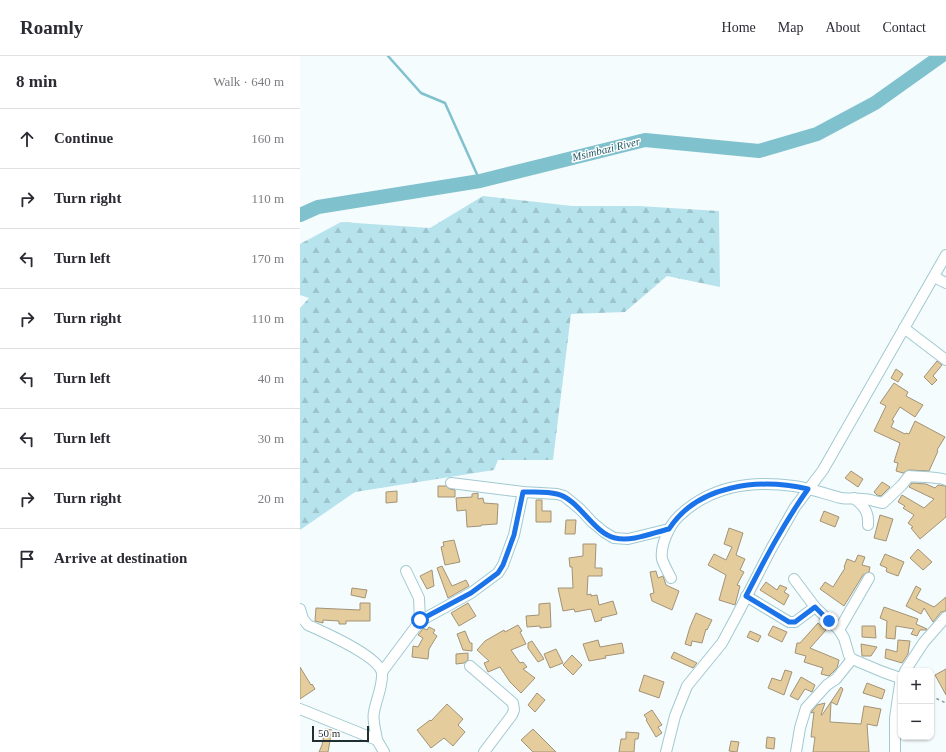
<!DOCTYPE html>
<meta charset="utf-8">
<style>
body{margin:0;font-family:"Times New Roman",serif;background:#f7f7f7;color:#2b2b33}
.controls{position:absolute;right:12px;bottom:12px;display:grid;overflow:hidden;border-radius:8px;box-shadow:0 1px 3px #0004}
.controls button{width:36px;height:36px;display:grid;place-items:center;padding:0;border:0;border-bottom:1px solid #e1e1e2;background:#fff;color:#2b2b33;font:20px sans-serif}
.scale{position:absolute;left:12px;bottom:10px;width:57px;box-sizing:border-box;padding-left:4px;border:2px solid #1e2e31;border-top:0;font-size:11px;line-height:14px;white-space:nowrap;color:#1e2e31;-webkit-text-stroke:3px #fff;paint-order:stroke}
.stop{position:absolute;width:12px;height:12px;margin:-9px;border:3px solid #1a73e8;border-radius:50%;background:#fff}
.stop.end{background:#1a73e8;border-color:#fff;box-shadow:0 1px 4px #0008}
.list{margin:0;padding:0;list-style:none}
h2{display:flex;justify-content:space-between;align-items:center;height:52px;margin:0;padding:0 16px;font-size:17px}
h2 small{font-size:13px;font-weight:400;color:#7c7c81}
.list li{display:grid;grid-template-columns:26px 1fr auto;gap:12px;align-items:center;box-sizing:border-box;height:60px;padding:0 16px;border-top:1px solid #e1e1e2}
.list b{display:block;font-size:15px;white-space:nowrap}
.list em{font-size:13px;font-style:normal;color:#7c7c81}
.icon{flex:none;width:22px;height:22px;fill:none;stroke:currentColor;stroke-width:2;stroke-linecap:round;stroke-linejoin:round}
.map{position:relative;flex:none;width:646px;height:696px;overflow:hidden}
header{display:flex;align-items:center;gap:24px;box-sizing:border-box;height:56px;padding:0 20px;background:#fff;border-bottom:1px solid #e1e1e2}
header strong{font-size:19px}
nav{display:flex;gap:22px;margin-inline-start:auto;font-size:14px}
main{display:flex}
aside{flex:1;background:#fff}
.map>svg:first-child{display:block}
</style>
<header>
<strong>Roamly</strong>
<nav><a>Home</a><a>Map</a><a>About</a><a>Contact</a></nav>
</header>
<main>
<aside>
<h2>8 min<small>Walk · 640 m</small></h2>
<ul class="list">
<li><svg class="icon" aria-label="ahead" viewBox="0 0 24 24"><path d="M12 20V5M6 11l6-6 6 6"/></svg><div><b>Continue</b></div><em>160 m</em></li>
<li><svg class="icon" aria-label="right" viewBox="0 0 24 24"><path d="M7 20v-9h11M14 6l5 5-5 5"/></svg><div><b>Turn right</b></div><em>110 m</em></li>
<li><svg class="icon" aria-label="left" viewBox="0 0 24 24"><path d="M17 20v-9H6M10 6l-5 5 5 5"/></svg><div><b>Turn left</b></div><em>170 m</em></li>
<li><svg class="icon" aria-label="right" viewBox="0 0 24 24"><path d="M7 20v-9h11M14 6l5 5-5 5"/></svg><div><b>Turn right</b></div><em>110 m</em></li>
<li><svg class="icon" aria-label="left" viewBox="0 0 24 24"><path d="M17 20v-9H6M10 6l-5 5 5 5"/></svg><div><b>Turn left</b></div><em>40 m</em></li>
<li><svg class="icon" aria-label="left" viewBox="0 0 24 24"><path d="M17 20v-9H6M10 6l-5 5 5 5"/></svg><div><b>Turn left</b></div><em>30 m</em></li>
<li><svg class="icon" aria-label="right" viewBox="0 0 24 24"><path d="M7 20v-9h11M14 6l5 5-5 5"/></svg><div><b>Turn right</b></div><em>20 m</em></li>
<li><svg class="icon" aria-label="arrive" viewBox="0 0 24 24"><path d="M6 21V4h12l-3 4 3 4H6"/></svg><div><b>Arrive at destination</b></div></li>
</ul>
</aside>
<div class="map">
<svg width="646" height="696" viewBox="0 0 646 696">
<defs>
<pattern id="forest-firs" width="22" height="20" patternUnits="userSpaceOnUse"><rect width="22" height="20" fill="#b7e3ed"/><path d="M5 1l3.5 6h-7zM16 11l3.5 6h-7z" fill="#9dc3cc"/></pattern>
</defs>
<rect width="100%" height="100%" fill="#f4fcfe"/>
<!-- forest -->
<polygon fill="url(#forest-firs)" points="183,140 272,150 339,150 419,155 420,231 367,220 325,256 271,258 253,404 198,404 194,414 55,436 0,474 0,252 9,242 0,239 0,188 41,166 130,172"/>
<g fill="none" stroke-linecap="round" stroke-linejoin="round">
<!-- stream -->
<polyline stroke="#80c1ce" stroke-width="2.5" points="88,0 121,37 145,47 180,125"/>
<!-- river -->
<polyline stroke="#80c1ce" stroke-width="14" points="0,159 18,151 180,125 345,84 459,95 517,78 575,47 641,0"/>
</g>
<!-- building -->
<g fill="#e4cc9c" stroke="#a29377">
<polygon points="637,305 642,309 633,320 637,324 632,329 624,321"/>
<polygon points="596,313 603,318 598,326 591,322"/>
<polygon points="594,327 608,336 606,340 623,349 615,361 600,351 592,364 594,365 591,371 605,378 606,377 609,378 615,365 645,381 637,394 638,395 629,415 609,414 603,417 596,415 598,407 594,406 600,387 574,375 586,350 580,347"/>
<polygon points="551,415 563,423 558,431 545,422"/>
<polygon points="582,426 590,431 581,440 577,439 574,436"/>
<polygon points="612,427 626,428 635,432 638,429 646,430 646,461 620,483 611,472 613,471 608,467 614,459 603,452 605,450 598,446 602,439 624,452 634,443 609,431"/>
<polygon points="138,430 146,430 150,433 155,434 155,441 138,441"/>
<polygon points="97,435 97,446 86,447 86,436"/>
<polygon points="178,437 178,443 183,442 184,447 198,448 197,468 181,469 181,470 167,471 166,454 157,455 156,442 172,441 172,438"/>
<polygon points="236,444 242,444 242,455 251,455 251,466 236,466"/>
<polygon points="524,455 539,461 535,471 520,465"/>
<polygon points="580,459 593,463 586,485 574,482"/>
<polygon points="266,464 276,464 275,478 265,478"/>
<polygon points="429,472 443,477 436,499 445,503 440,514 444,516 437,529 440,530 435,549 419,544 426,519 408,509 414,498 426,504 432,491 424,488"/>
<polygon points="154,484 160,506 145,509 141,491 144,490 143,486"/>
<polygon points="283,488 296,488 295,512 302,512 302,520 288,520 287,539 291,538 291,540 297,539 299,549 313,545 317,558 301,562 302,564 295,566 291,553 275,556 274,553 263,555 258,532 273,532 272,511 270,511 269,502 283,500"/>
<polygon points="618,493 632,506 623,514 610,502"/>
<polygon points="585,498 604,506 598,520 587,516 586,515 587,512 580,509"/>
<polygon points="558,499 565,501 562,509 570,511 569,516 563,519 544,550 520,533 525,526 533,531 545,512 544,511 547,503 555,506"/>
<polygon points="142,510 152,530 166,524 169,530 148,542 137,512"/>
<polygon points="132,514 134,530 127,533 120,520"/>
<polygon points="356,515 358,522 363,520 366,529 379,535 372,554 352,545 350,538 354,537 350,516"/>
<polygon points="466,526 477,534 480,529 487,532 484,536 489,539 484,549 460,534"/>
<polygon points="616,530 621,533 616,542 634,551 646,541 646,555 641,556 633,566 624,552 621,558 606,550"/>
<polygon points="52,532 67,534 65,542 51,539"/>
<polygon points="60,547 70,547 70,565 46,565 46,568 39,568 39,565 23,564 23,567 15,565 16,552 60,554"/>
<polygon points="168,547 176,560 159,570 151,557"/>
<polygon points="250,547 251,571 240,572 240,570 227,571 226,560 239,559 239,548"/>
<polygon points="584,551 618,563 616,568 627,573 626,574 620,574 617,580 611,578 614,573 596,570 595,583 586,582 587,565 580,562"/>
<polygon points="396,557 412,564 407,574 406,573 402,587 392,585 391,590 385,588 390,571"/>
<polygon points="518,567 526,574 510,592 539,604 537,612 529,620 521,618 523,612 504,606 506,600 495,597 497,587 500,587"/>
<polygon points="218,569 222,575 220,576 226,588 211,594 220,607 223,606 227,611 223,613 235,622 221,637 210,626 200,611 188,616 184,607 189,605 177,594 185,585 204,574 205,576"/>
<polygon points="473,570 487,576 482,586 468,579"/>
<polygon points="562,570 575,570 576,582 562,581"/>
<polygon points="129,571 135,574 133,577 137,580 129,593 128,603 112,601 113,590 118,591 123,582 118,579 122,574 123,572 127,574"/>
<polygon points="165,575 170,587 172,587 172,595 163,594 157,578"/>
<polygon points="450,575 461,580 458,586 447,581"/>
<polygon points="298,584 300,591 322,587 324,597 305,600 306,602 289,605 283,588"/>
<polygon points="598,584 610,585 608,598 602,607 585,602 586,593 597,596"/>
<polygon points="232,585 244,603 238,606 228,592 228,587"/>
<polygon points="561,588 577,591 571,600 562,600"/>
<polygon points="256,593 263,607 250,612 244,598"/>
<polygon points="374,596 397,607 396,608 393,612 371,602"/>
<polygon points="168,597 168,604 164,607 156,608 156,598"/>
<polygon points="272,599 282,609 273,619 263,609"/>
<polygon points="0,611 11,629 12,628 15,633 0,643"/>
<polygon points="646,613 646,639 635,619"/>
<polygon points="485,614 492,616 484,639 468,632 472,622 481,625"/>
<polygon points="344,619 364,626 359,642 339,635"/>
<polygon points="501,621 515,629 512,636 505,633 498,644 490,640"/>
<polygon points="567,627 585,634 582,643 563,637"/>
<polygon points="541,631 543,633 537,649 531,646 530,666 561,668 564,650 581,653 577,670 567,668 569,696 513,696 515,681 511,681 514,656 511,657 512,655 517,649 525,647 521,659 522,659"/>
<polygon points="237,637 245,644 235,656 228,649"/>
<polygon points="147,648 163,663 158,669 165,676 153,690 144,682 131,692 117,674 130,664 131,665"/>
<polygon points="352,654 362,669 358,671 362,677 356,681 346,664 347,663 344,659"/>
<polygon points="25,673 32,674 28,696 19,696 22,689"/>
<polygon points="233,673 256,696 233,696 221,684"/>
<polygon points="326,676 339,677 338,683 335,683 334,696 319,696 321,683 326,683"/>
<polygon points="467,681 475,682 474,693 466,692"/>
<polygon points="431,685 439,686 437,696 429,695"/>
</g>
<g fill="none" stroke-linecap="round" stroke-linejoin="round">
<defs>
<g id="minor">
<polyline points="634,221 646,227"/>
<polyline points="604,272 646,304"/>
<polyline points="151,427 223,436 257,438 264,440 280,453 292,466 304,476 314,482 328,483 369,473"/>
<path d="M554,442c10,8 15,14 14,27"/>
<polyline points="106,515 119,542 120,565"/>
<path d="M371,522c-3,-6 -7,-13 -9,-19 -2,-13 7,-33 16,-42 32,-31 72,-37 116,-31 16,2 31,8 47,12 7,1 14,0 22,1 7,0 13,3 20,4l19,-18 7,-9c8,1 32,1 37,4"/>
<polyline points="494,523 515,551 539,574 544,582 549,599 552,603 583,616 600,622"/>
<polyline points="446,540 489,566 495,566 515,551"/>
<path d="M0,553l3,10 5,6c15,7 71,31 74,48 1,13 -6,27 -8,39 -2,9 2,19 3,28"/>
<polyline points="539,574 569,522"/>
<polyline points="170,610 213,647 214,654 212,659 184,696"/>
<polyline points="605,615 624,586 646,561"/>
<polyline points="82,616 120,565 171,537 198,517 203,509 214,479 223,436"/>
<polyline points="0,653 77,684 84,696"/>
<polyline points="366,696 375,660 387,630 422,587 436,561 471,493 495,451 523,414 646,199"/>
<polyline points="496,696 500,672 506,652 527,629 536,623 552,603"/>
<polyline points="595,696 595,662 601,621"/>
</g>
</defs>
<!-- minor casing -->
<use href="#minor" stroke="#a1c9d1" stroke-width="12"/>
<!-- path -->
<polyline stroke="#8a9699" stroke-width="1.5" stroke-dasharray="3 3" stroke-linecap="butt" points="631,640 646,647"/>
<!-- minor -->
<use href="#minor" stroke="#fff" stroke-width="10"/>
</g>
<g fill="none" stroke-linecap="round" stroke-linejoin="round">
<!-- route -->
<path stroke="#1a73e8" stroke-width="5" d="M120,564l51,-27 27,-20 5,-8 11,-30 9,-43c11,0 24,-1 34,2 22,5 36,39 58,44 17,4 37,-5 54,-9 29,-45 91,-51 139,-40 -24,34 -43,70 -62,107l43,26h6l20,-15 14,14"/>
</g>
<g text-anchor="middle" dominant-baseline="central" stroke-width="3" stroke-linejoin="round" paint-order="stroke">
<!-- water labels -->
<g font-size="11" font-style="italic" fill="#1e5560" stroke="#fff">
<text transform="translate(306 93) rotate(-14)">Msimbazi River</text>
</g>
</g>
</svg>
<div class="controls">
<button>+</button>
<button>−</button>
</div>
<div class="scale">50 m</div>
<div class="stop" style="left:120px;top:564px"></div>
<div class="stop end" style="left:529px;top:565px"></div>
</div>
</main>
